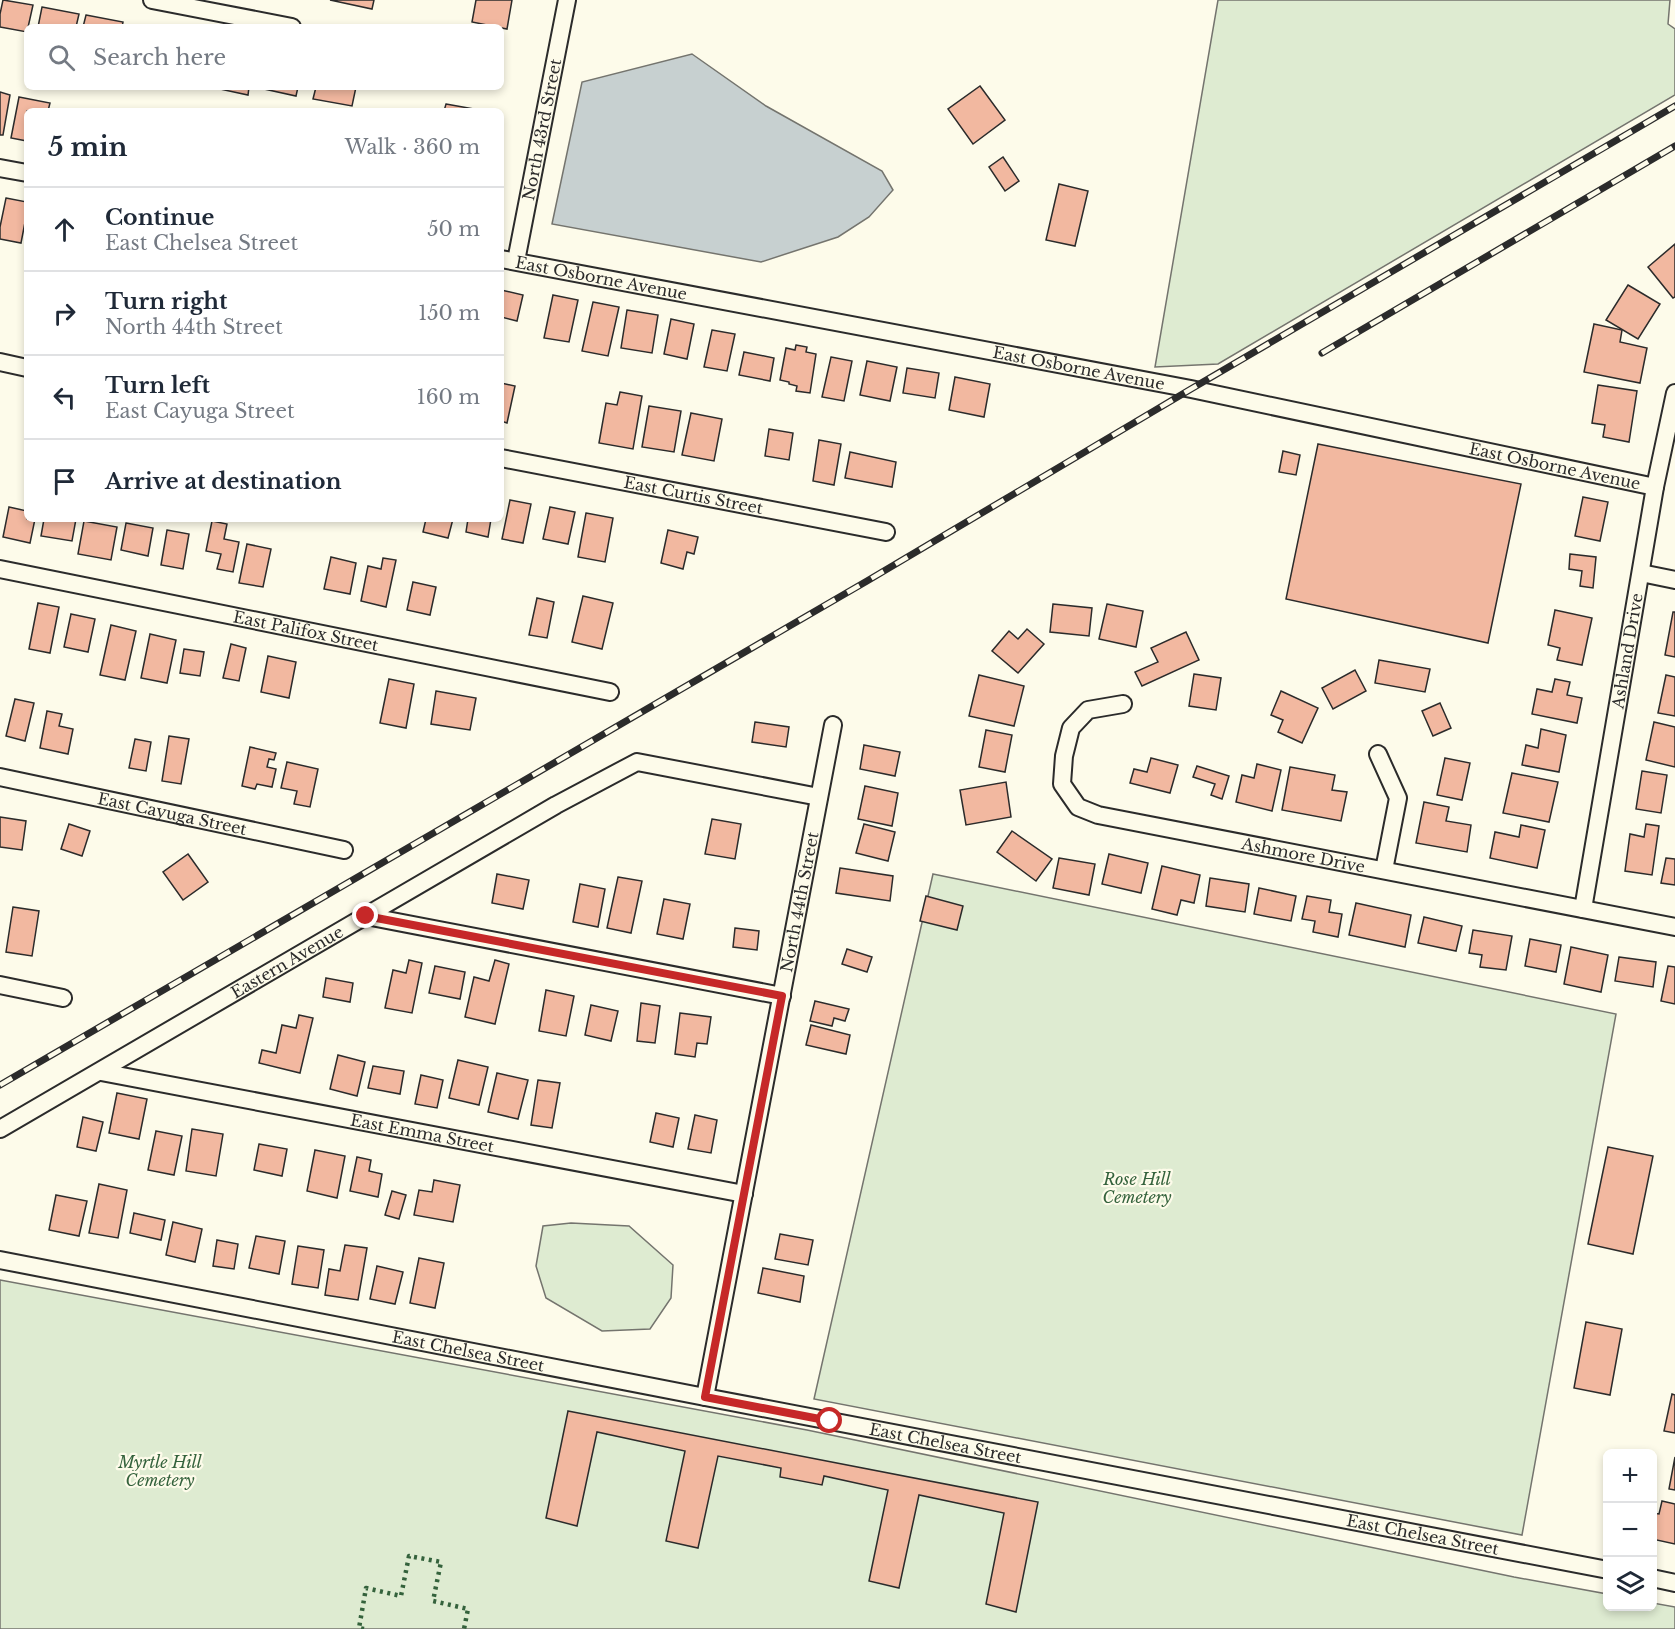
<!DOCTYPE html>
<meta charset="utf-8">
<style>
body{margin:0;font-family:"Libre Baskerville",serif;background:#f6f6f7;color:#1f2937}
.controls{position:absolute;right:18px;bottom:18px;display:grid;overflow:hidden;border-radius:9px;box-shadow:0 3px 9px #0003}
.controls button{width:54px;height:54px;display:grid;place-items:center;padding:0;border:0;border-bottom:2px solid #e0e1e3;background:#fff;color:#1f2937;font:30px sans-serif}
.stop{position:absolute;width:18px;height:18px;margin:-14px;border:4px solid #c62828;border-radius:50%;background:#fff}
.stop.end{background:#c62828;border-color:#fff;box-shadow:0 2px 6px #0008}
.list{margin:0;padding:0;list-style:none}
h2{display:flex;justify-content:space-between;align-items:center;height:78px;margin:0;padding:0 24px;font-size:26px}
h2 small{font-size:20px;font-weight:400;color:#747a83}
.list li{display:grid;grid-template-columns:39px 1fr auto;gap:18px;align-items:center;box-sizing:border-box;height:84px;padding:0 24px;border-top:2px solid #e0e1e3}
.list b{display:block;font-size:22px;white-space:nowrap}
.list p{margin:0;font-size:20px;white-space:nowrap;color:#747a83}
.list em{font-size:20px;font-style:normal;color:#747a83}
.icon{flex:none;width:33px;height:33px;fill:none;stroke:currentColor;stroke-width:2;stroke-linecap:round;stroke-linejoin:round}
.map{position:relative;flex:none;width:1675px;height:1629px;overflow:hidden}
.search{position:absolute;background:#fff;box-shadow:0 3px 9px #0003;left:24px;top:24px;width:480px;height:66px;display:flex;align-items:center;gap:15px;box-sizing:border-box;padding:0 21px;border-radius:9px;color:#747a83;font-size:22px}
.panel{position:absolute;background:#fff;box-shadow:0 3px 9px #0003;left:24px;top:108px;width:480px;height:414px;border-radius:9px}
.map>svg:first-child{display:block}
</style>
<div class="map">
<svg width="1675" height="1629" viewBox="0 0 1675 1629">
<rect width="100%" height="100%" fill="#fdfbea"/>
<!-- green -->
<g fill="#deebd1" stroke="#74746e" stroke-width="1.5">
<polygon points="1218,0 1670,0 1668,24 1675,29 1675,95 1218,364 1155,367"/>
<polygon points="933,874 1616,1014 1522,1535 814,1399"/>
<polygon points="571,1223 629,1226 673,1265 671,1298 650,1329 602,1331 546,1298 536,1266 543,1226"/>
<polygon points="0,1280 807,1430 1514,1577 1607,1594 1608,1606 1652,1606 1653,1603 1675,1607 1675,1629 0,1629"/>
</g>
<!-- water -->
<polygon fill="#c7d0d0" stroke="#74746e" stroke-width="1.5" points="692,54 766,106 882,171 893,190 869,217 838,237 761,262 552,224 582,82"/>
<!-- building -->
<g fill="#f2b8a0" stroke="#2b2b2b" stroke-width="1.5">
<polygon points="3,0 33,5 27,32 0,27 0,14"/>
<polygon points="330,0 374,0 372,9"/>
<polygon points="476,0 512,0 507,29 472,22"/>
<polygon points="42,7 79,14 76,27 38,27"/>
<polygon points="86,15 123,22 122,27 83,27"/>
<polygon points="980,86 1005,120 973,144 948,109"/>
<polygon points="215,87 249,87 248,95 215,88"/>
<polygon points="255,87 298,87 296,96"/>
<polygon points="316,87 356,87 352,106 313,99"/>
<polygon points="0,92 10,95 3,135 0,135"/>
<polygon points="19,97 50,103 48,111 27,111 27,141 11,138"/>
<polygon points="446,104 485,111 444,111"/>
<polygon points="1003,157 1019,181 1005,191 989,167"/>
<polygon points="1059,184 1088,191 1075,246 1046,240"/>
<polygon points="6,198 27,202 27,212 21,243 0,239 0,227"/>
<polygon points="1675,244 1675,297 1673,298 1648,267"/>
<polygon points="1628,285 1660,304 1638,339 1606,320"/>
<polygon points="501,290 523,295 517,321 501,317"/>
<polygon points="553,295 578,300 569,342 544,338"/>
<polygon points="593,302 619,307 608,356 582,351"/>
<polygon points="627,310 658,315 652,353 621,348"/>
<polygon points="671,319 694,324 687,359 664,354"/>
<polygon points="1594,324 1622,330 1620,342 1647,348 1640,383 1584,372"/>
<polygon points="712,330 735,334 727,371 704,367"/>
<polygon points="796,345 807,347 806,352 816,354 810,393 796,391 797,386 789,384 789,382 780,380 786,348 795,350"/>
<polygon points="744,352 774,358 770,381 739,375"/>
<polygon points="831,357 852,361 844,401 822,397"/>
<polygon points="867,361 897,367 890,401 860,395"/>
<polygon points="907,368 939,373 935,398 903,393"/>
<polygon points="955,377 990,384 984,417 949,410"/>
<polygon points="501,383 515,386 507,423 501,421"/>
<polygon points="1598,385 1637,391 1629,442 1603,437 1605,425 1592,423"/>
<polygon points="620,392 642,396 633,449 599,443 606,403 617,405"/>
<polygon points="649,406 681,411 674,452 642,447"/>
<polygon points="691,413 722,419 714,461 682,455"/>
<polygon points="769,429 793,433 789,460 765,456"/>
<polygon points="819,440 841,444 834,485 813,481"/>
<polygon points="1318,444 1521,484 1488,643 1286,599"/>
<polygon points="1283,451 1300,455 1296,475 1279,472"/>
<polygon points="850,452 896,462 892,487 845,478"/>
<polygon points="1583,497 1608,502 1600,541 1575,536"/>
<polygon points="510,500 531,504 523,543 502,539"/>
<polygon points="9,507 27,511 27,519 35,519 30,543 3,537"/>
<polygon points="550,507 575,512 568,544 543,539"/>
<polygon points="586,513 613,518 605,562 578,557"/>
<polygon points="44,519 76,519 72,541 41,536"/>
<polygon points="426,519 453,519 448,538 423,532"/>
<polygon points="468,519 491,519 488,537 466,532"/>
<polygon points="84,521 117,527 111,560 78,554"/>
<polygon points="212,521 227,524 224,539 239,542 233,572 217,569 221,554 206,551"/>
<polygon points="126,523 153,528 148,556 121,550"/>
<polygon points="167,530 189,534 183,569 161,565"/>
<polygon points="668,530 698,537 694,554 687,552 683,569 661,563"/>
<polygon points="247,544 271,549 263,587 239,583"/>
<polygon points="1570,554 1596,557 1593,588 1580,586 1582,571 1569,569"/>
<polygon points="331,557 356,563 350,594 324,589"/>
<polygon points="383,558 396,560 386,607 361,601 368,566 381,569"/>
<polygon points="413,582 436,587 430,615 407,610"/>
<polygon points="583,596 613,603 602,649 572,642"/>
<polygon points="537,598 554,602 547,638 529,635"/>
<polygon points="38,603 59,607 50,653 29,649"/>
<polygon points="1053,604 1092,608 1089,636 1050,632"/>
<polygon points="1107,604 1143,611 1136,647 1099,639"/>
<polygon points="1555,610 1592,618 1582,665 1557,660 1560,648 1548,645"/>
<polygon points="1673,612 1675,612 1675,657 1665,655"/>
<polygon points="71,614 95,619 88,652 64,647"/>
<polygon points="111,625 136,631 125,680 100,675"/>
<polygon points="1027,629 1044,644 1018,673 992,651 1009,631 1018,639"/>
<polygon points="1186,632 1199,660 1142,686 1135,672 1158,662 1151,648"/>
<polygon points="150,634 176,640 167,683 141,678"/>
<polygon points="231,644 246,648 239,681 223,678"/>
<polygon points="184,649 204,652 200,676 180,673"/>
<polygon points="268,656 296,662 289,698 261,692"/>
<polygon points="1379,660 1430,669 1425,692 1375,683"/>
<polygon points="1355,670 1366,691 1333,709 1322,688"/>
<polygon points="1194,674 1221,678 1216,710 1189,706"/>
<polygon points="979,675 1024,686 1014,726 969,716"/>
<polygon points="1666,675 1675,677 1675,716 1658,713"/>
<polygon points="389,679 414,684 406,728 380,723"/>
<polygon points="1555,679 1570,682 1567,695 1582,698 1577,723 1532,714 1537,689 1552,692"/>
<polygon points="436,691 476,698 470,730 431,724"/>
<polygon points="1281,691 1318,708 1302,743 1278,732 1283,720 1271,715"/>
<polygon points="15,699 34,703 25,741 6,736"/>
<polygon points="1440,703 1451,728 1433,736 1422,711"/>
<polygon points="47,711 62,714 59,726 73,729 68,754 40,748"/>
<polygon points="755,722 789,727 786,747 752,742"/>
<polygon points="1654,722 1675,727 1675,767 1646,760"/>
<polygon points="1541,729 1566,735 1559,772 1522,765 1526,745 1538,748"/>
<polygon points="986,730 1012,735 1005,772 979,767"/>
<polygon points="169,736 189,739 181,784 162,781"/>
<polygon points="135,739 151,742 146,771 129,768"/>
<polygon points="864,745 900,752 895,776 860,769"/>
<polygon points="250,747 276,753 274,760 269,759 267,767 276,769 272,787 257,784 255,789 242,786"/>
<polygon points="1151,758 1178,765 1170,793 1130,783 1134,769 1147,772"/>
<polygon points="1445,758 1470,763 1462,800 1437,795"/>
<polygon points="287,762 318,769 310,807 294,804 297,791 281,788"/>
<polygon points="1257,764 1281,770 1272,811 1236,802 1242,775 1254,778"/>
<polygon points="1197,766 1229,776 1222,799 1211,795 1215,784 1193,777"/>
<polygon points="1290,767 1335,775 1332,790 1347,792 1341,821 1282,810"/>
<polygon points="1642,771 1667,775 1661,813 1636,809"/>
<polygon points="1512,773 1558,782 1549,822 1503,813"/>
<polygon points="1006,782 1011,817 966,825 960,790"/>
<polygon points="865,786 898,793 892,826 858,819"/>
<polygon points="1424,802 1449,807 1446,821 1471,825 1467,852 1416,843"/>
<polygon points="0,817 26,821 22,850 0,847"/>
<polygon points="712,819 741,824 735,859 705,854"/>
<polygon points="69,824 90,831 82,856 61,849"/>
<polygon points="864,824 895,832 888,861 856,853"/>
<polygon points="1646,824 1659,826 1652,875 1625,871 1630,834 1644,837"/>
<polygon points="1521,825 1545,830 1537,868 1490,858 1495,832 1519,837"/>
<polygon points="1012,831 1052,859 1036,881 997,852"/>
<polygon points="188,854 208,882 183,900 163,872"/>
<polygon points="1109,854 1148,863 1141,893 1102,884"/>
<polygon points="1059,858 1095,864 1089,895 1053,888"/>
<polygon points="1666,858 1675,859 1675,885 1661,883"/>
<polygon points="1162,866 1200,875 1194,903 1181,900 1177,915 1152,909"/>
<polygon points="840,868 893,876 890,901 836,893"/>
<polygon points="497,874 529,880 523,909 492,903"/>
<polygon points="618,877 642,881 631,933 607,928"/>
<polygon points="1210,878 1249,884 1245,912 1206,906"/>
<polygon points="580,884 605,889 598,927 573,922"/>
<polygon points="1259,888 1296,896 1291,921 1254,914"/>
<polygon points="926,896 963,906 957,930 920,921"/>
<polygon points="1307,896 1331,900 1329,912 1342,914 1338,937 1313,932 1315,921 1302,919"/>
<polygon points="664,899 690,904 683,939 657,934"/>
<polygon points="1356,903 1411,915 1405,947 1349,935"/>
<polygon points="13,907 39,911 32,956 6,952"/>
<polygon points="1424,917 1462,926 1456,951 1418,943"/>
<polygon points="735,928 759,931 757,950 733,947"/>
<polygon points="1473,930 1512,936 1506,970 1480,967 1482,955 1469,953"/>
<polygon points="1530,939 1561,945 1556,972 1525,966"/>
<polygon points="1571,947 1608,955 1601,992 1564,984"/>
<polygon points="847,949 872,957 867,972 842,964"/>
<polygon points="1619,957 1656,962 1653,987 1615,981"/>
<polygon points="409,960 422,963 412,1013 385,1008 393,970 406,973"/>
<polygon points="495,960 509,964 495,1024 465,1017 474,977 489,981"/>
<polygon points="435,966 465,972 460,999 429,993"/>
<polygon points="1668,966 1675,967 1675,1004 1661,1001"/>
<polygon points="326,978 353,983 350,1002 323,997"/>
<polygon points="546,990 574,996 566,1036 539,1031"/>
<polygon points="815,1001 849,1009 845,1021 834,1018 832,1026 810,1021"/>
<polygon points="641,1003 660,1006 655,1043 637,1041"/>
<polygon points="591,1005 618,1011 611,1041 585,1035"/>
<polygon points="680,1013 711,1017 707,1044 697,1043 695,1057 675,1054"/>
<polygon points="299,1015 313,1018 300,1073 259,1063 262,1050 276,1053 282,1025 296,1028"/>
<polygon points="811,1025 850,1035 846,1054 806,1045"/>
<polygon points="338,1055 365,1062 357,1096 330,1089"/>
<polygon points="458,1060 488,1067 479,1105 449,1098"/>
<polygon points="373,1066 404,1071 400,1094 368,1088"/>
<polygon points="497,1073 528,1080 518,1119 488,1112"/>
<polygon points="421,1075 443,1080 437,1108 415,1104"/>
<polygon points="538,1080 560,1083 552,1128 531,1125"/>
<polygon points="117,1093 147,1099 139,1139 109,1133"/>
<polygon points="656,1113 679,1118 673,1147 650,1142"/>
<polygon points="695,1115 717,1120 711,1153 688,1149"/>
<polygon points="83,1117 103,1122 96,1151 77,1147"/>
<polygon points="192,1129 223,1134 216,1176 186,1171"/>
<polygon points="156,1131 182,1136 174,1175 148,1170"/>
<polygon points="259,1144 287,1149 282,1176 254,1170"/>
<polygon points="1608,1147 1653,1156 1633,1254 1588,1244"/>
<polygon points="315,1150 345,1156 337,1198 307,1191"/>
<polygon points="357,1157 371,1160 369,1171 382,1174 378,1197 350,1191"/>
<polygon points="434,1180 460,1185 453,1222 414,1215 419,1190 432,1192"/>
<polygon points="99,1184 127,1190 118,1238 89,1233"/>
<polygon points="392,1191 406,1195 399,1219 385,1215"/>
<polygon points="56,1195 87,1201 79,1236 49,1230"/>
<polygon points="134,1213 165,1220 161,1240 130,1233"/>
<polygon points="173,1222 202,1229 195,1262 166,1255"/>
<polygon points="780,1234 813,1240 808,1265 775,1259"/>
<polygon points="256,1236 285,1241 279,1274 249,1268"/>
<polygon points="217,1240 238,1244 234,1269 213,1266"/>
<polygon points="345,1245 367,1248 358,1300 325,1295 329,1269 340,1271"/>
<polygon points="298,1246 324,1250 318,1288 292,1284"/>
<polygon points="419,1258 444,1263 435,1308 410,1303"/>
<polygon points="377,1266 403,1272 395,1304 370,1299"/>
<polygon points="763,1268 804,1276 800,1302 758,1293"/>
<polygon points="1586,1322 1622,1329 1610,1395 1574,1388"/>
<polygon points="1672,1394 1675,1395 1675,1433 1664,1431"/>
<polygon points="568,1411 1038,1502 1016,1612 986,1604 1004,1513 919,1495 899,1588 869,1581 888,1490 824,1476 822,1485 780,1477 781,1468 718,1456 698,1548 666,1541 685,1451 597,1432 577,1526 546,1518"/>
<polygon points="1675,1457 1675,1490 1669,1489"/>
<polygon points="1662,1501 1675,1504 1675,1544 1652,1539 1652,1513 1659,1514"/>
</g>
<g fill="none" stroke-linecap="round" stroke-linejoin="round">
<defs>
<g id="minor">
<polyline points="152,0 292,27"/>
<polyline points="0,168 27,173"/>
<path id="s1" d="M501,259l690,130 464,98"/>
<path id="s2" d="M516,261l51,-261"/>
<polyline points="0,362 27,368"/>
<path id="s3" d="M501,458l385,74"/>
<path id="s4" d="M0,569l610,123"/>
<polyline points="1641,573 1675,580"/>
<path id="s5" d="M1123,704l-35,6 -17,18 -7,28 -2,28 16,23 20,8 577,112"/>
<polyline points="1378,754 1398,798 1384,870"/>
<path id="s6" d="M0,777l344,73"/>
<path id="s7" d="M1583,909l72,-422 20,-94"/>
<polyline points="366,916 782,996"/>
<polyline points="0,985 63,998"/>
<path id="s8" d="M101,1072l643,122"/>
<path id="s9" d="M0,1129l556,-324 81,-43 182,35"/>
<path id="s10" d="M0,1260l705,137 903,173"/>
<path id="s11" d="M705,1397l128,-672"/>
<polyline points="1652,1578 1675,1583"/>
</g>
</defs>
<!-- minor casing -->
<use href="#minor" stroke="#2b2b2b" stroke-width="20"/>
<!-- minor -->
<use href="#minor" stroke="#fdfbea" stroke-width="16"/>
<defs>
<g id="rail">
<polyline points="1322,353 1675,146"/>
<polyline points="0,1085 867,581 1191,389 1675,106"/>
</g>
</defs>
<!-- rail casing -->
<use href="#rail" stroke="#2b2b2b" stroke-width="7"/>
<!-- rail -->
<use href="#rail" stroke="#fdfbea" stroke-width="4.5" stroke-dasharray="14" stroke-linecap="butt"/>
<!-- hedge -->
<polyline stroke="#34623c" stroke-width="4.5" stroke-dasharray="3 4.5" stroke-linecap="butt" points="364,1629 359,1628 366,1588 401,1596 409,1556 441,1562 433,1601 468,1609 464,1629"/>
</g>
<g fill="none" stroke-linecap="round" stroke-linejoin="round">
<!-- route -->
<polyline stroke="#c62828" stroke-width="8" points="366,916 782,996 705,1397 830,1421"/>
</g>
<g text-anchor="middle" dominant-baseline="central" stroke-width="4.5" stroke-linejoin="round" paint-order="stroke">
<!-- street labels -->
<g font-size="16" fill="#2b2b2b" stroke="#fdfbea">
<text stroke="none"><textPath href="#s2" startOffset="134">North 43rd Street</textPath></text>
<text stroke="none"><textPath href="#s1" startOffset="102">East Osborne Avenue</textPath></text>
<text stroke="none"><textPath href="#s1" startOffset="588">East Osborne Avenue</textPath></text>
<text stroke="none"><textPath href="#s1" startOffset="1074">East Osborne Avenue</textPath></text>
<text stroke="none"><textPath href="#s3" startOffset="196">East Curtis Street</textPath></text>
<text stroke="none"><textPath href="#s4" startOffset="312">East Palifox Street</textPath></text>
<text stroke="none"><textPath href="#s7" startOffset="262">Ashland Drive</textPath></text>
<text stroke="none"><textPath href="#s6" startOffset="176">East Cayuga Street</textPath></text>
<text stroke="none"><textPath href="#s5" startOffset="376">Ashmore Drive</textPath></text>
<text stroke="none"><textPath href="#s11" startOffset="504">North 44th Street</textPath></text>
<text stroke="none"><textPath href="#s9" startOffset="332">Eastern Avenue</textPath></text>
<text stroke="none"><textPath href="#s8" startOffset="327">East Emma Street</textPath></text>
<text stroke="none"><textPath href="#s10" startOffset="477">East Chelsea Street</textPath></text>
<text stroke="none"><textPath href="#s10" startOffset="963">East Chelsea Street</textPath></text>
<text stroke="none"><textPath href="#s10" startOffset="1449">East Chelsea Street</textPath></text>
</g>
<!-- park labels -->
<g font-size="16" font-style="italic" fill="#34623c" stroke="#fdfbea">
<text x="1137" y="1179">Rose Hill<tspan x="1137" dy="18">Cemetery</tspan></text>
<text x="160" y="1462">Myrtle Hill<tspan x="160" dy="18">Cemetery</tspan></text>
</g>
</g>
</svg>
<div class="controls">
<button>+</button>
<button>−</button>
<button><svg class="icon" aria-label="layers" viewBox="0 0 24 24"><path d="M12 4l9 5-9 5-9-5zM3 14l9 5 9-5"/></svg></button>
</div>
<div class="stop" style="left:830px;top:1421px"></div>
<div class="stop end" style="left:366px;top:916px"></div>
<div class="search"><svg class="icon" aria-label="search" viewBox="0 0 24 24"><circle cx="10" cy="10" r="6"/><path d="M15 15l6 6"/></svg>Search here</div>
<section class="panel">
<h2>5 min<small>Walk · 360 m</small></h2>
<ul class="list">
<li><svg class="icon" aria-label="ahead" viewBox="0 0 24 24"><path d="M12 20V5M6 11l6-6 6 6"/></svg><div><b>Continue</b><p>East Chelsea Street</p></div><em>50 m</em></li>
<li><svg class="icon" aria-label="right" viewBox="0 0 24 24"><path d="M7 20v-9h11M14 6l5 5-5 5"/></svg><div><b>Turn right</b><p>North 44th Street</p></div><em>150 m</em></li>
<li><svg class="icon" aria-label="left" viewBox="0 0 24 24"><path d="M17 20v-9H6M10 6l-5 5 5 5"/></svg><div><b>Turn left</b><p>East Cayuga Street</p></div><em>160 m</em></li>
<li><svg class="icon" aria-label="arrive" viewBox="0 0 24 24"><path d="M6 21V4h12l-3 4 3 4H6"/></svg><div><b>Arrive at destination</b></div></li>
</ul>
</section>
</div>
